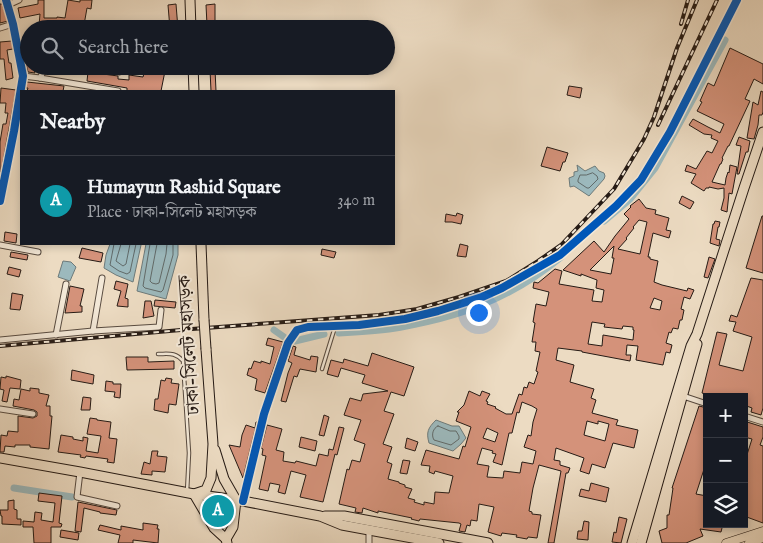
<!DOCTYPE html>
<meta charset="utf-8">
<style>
body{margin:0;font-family:"IM FELL English","Noto Serif Bengali",serif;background:#242831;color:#f1f3f6}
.controls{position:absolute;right:15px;bottom:15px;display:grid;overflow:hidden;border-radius:0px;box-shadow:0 2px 8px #0003}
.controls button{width:45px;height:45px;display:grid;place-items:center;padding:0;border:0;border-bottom:1px solid #363941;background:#171b24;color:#f1f3f6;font:25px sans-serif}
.you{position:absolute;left:478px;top:312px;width:18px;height:18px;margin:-12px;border:4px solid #fff;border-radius:50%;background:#1a73e8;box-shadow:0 0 0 8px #1a73e833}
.badge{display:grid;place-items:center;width:32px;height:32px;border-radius:50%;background:#2563eb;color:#fff;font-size:16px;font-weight:700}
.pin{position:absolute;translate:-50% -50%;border:2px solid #fff;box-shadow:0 1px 5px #0006}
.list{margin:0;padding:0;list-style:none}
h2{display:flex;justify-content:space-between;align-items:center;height:65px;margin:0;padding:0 20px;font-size:21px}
h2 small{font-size:16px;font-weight:400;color:#9ea1a6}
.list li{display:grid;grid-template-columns:32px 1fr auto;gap:15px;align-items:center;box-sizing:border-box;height:90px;padding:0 20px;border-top:1px solid #363941}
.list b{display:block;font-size:19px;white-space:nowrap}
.list p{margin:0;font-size:16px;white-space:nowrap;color:#9ea1a6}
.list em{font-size:16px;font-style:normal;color:#9ea1a6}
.icon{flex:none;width:28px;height:28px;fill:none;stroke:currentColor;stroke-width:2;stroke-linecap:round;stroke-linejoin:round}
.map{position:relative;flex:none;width:763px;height:543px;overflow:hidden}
.search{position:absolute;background:#171b24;box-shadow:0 2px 8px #0003;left:20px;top:20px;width:375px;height:55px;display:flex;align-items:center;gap:12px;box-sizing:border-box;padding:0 18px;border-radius:28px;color:#9ea1a6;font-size:19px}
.panel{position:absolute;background:#171b24;box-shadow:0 2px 8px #0003;left:20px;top:90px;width:375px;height:155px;border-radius:0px}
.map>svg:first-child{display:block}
</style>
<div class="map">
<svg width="763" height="543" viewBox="0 0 763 543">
<rect width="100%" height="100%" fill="#ecdbc2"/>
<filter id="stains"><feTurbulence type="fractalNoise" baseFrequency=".004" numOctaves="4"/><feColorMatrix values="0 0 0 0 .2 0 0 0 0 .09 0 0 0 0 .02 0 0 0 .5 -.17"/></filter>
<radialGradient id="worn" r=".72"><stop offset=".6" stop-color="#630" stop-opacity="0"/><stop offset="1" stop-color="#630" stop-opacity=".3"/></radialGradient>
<!-- water -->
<g fill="#9cb9bd" stroke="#6d7a7a">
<polygon points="577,165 585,171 595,166 599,171 604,173 605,176 604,179 589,196 574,186 570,187 569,178 574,176 574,172 578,171"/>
<polygon points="110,244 140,244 141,245 133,282 116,275 104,268 106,255"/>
<polygon points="146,244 178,244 178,255 166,299 137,291"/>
<polygon points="63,261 71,262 76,267 70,281 58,277"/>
<path d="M436,420l16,6h7l7,12 -5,6 -8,7 -24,-8c-3,-11 -1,-15 7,-23z"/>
</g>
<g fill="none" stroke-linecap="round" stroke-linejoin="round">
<!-- shore -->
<g stroke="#616a69" stroke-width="1">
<polygon points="593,173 597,176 598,179 589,188 587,188 578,182 578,180 580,175 586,175"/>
<polyline points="114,244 110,265 119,271 127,274 130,272 136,244"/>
<polyline points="121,244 116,261 123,266 126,264 130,244"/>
<polyline points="150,244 143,286 145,288 161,292 163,290 173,255 173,244"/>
<polyline points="157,244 150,281 152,283 156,284 159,283 166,254 167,244"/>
<path d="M438,426l12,5h6l3,5v3l-8,6 -17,-5c-3,-5 -1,-12 4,-14z"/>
</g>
<!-- canal -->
<g stroke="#9cb9bd" stroke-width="7">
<polyline points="604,221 630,199 655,168 725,40"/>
<polyline points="274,330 284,337"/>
<path d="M339,333c17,-1 34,-2 50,-4 9,-1 18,-3 27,-5 53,-10 103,-32 145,-67"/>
<polyline points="295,341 324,334"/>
<polyline points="14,488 72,497"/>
</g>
</g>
<!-- building -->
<g fill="#d4927a" stroke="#261b15" fill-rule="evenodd">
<polygon points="38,0 44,0 44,18 57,18 57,17 65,18 68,0 80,2 80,0 92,0 91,9 87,8 84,25 77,23 76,29 63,29 64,27 39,26 40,14 20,18 18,8 38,4"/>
<polygon points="0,4 2,4 8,21 0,23"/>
<polygon points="176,4 178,29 170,29 168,5"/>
<polygon points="215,4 215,25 207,25 206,5"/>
<polygon points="12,41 13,49 7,50 9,63 11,63 13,78 6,80 4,59 0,59 0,42"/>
<polygon points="730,48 763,64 763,84 754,79 745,99 750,101 729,146 728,146 722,158 723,159 721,164 720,164 712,182 725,185 726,178 728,172 729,173 730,165 737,167 732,194 729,193 727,212 721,210 724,198 724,188 718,189 709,187 709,188 706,188 704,191 691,183 696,174 685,171 687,165 696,169 707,151 712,153 718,141 711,138 712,135 704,134 689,125 693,119 708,127 720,133 724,124 697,111 702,102 700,101 708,83 714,86"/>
<polygon points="29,51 29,66 33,66 35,73 28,72 23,52"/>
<polygon points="146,66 176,66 174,73 165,71 161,91 127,91 127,88 87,81 88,72 118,76 118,79 129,80 129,75 143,77"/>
<polygon points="215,69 216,91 211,91 210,70"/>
<polygon points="27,82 64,86 63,91 27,91 28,88 25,88"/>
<polygon points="569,86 582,88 580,98 567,95"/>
<polygon points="1,88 16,90 1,172 0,172 0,142 3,124 6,124 8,113 5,113 6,103 0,103"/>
<polygon points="761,91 763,92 763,112 762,115 759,115 758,125 754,139 747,138 753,102 758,105"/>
<polygon points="739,137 750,141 748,152 746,152 739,174 737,174 741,146 736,145"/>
<polygon points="547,147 568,153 565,162 563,162 560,171 541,166"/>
<polygon points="682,196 694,202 690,209 679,203"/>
<path d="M639,199l7,9 10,2 -1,4 14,4 -3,12 5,1 -2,7 -16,-5 -5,24h2v2l8,2 -4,21 8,3 25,6 1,-3 6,2 -4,9 -6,-2 -3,12 3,1 -2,10h-2l-2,9 -5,-1 -2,5 -2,-1 -3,11 6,2 -2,8 -4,-1 -3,13 -27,-5 2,-14 -11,-1 -1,10h5l-1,6 -48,-9v-1l-24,-3 -2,12 18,5 -4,17 24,7 -3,9 5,2 -4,13 26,7 -2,5 22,5 -4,18 -21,-5 -8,25 -13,-4 -3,10 -9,-3 4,-13 -28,-10 -2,12 6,1v4l10,3 -2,5h-2l-12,70h-6l13,-72 -22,-6 -6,23 -4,23 3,1v2l9,1 -4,23 -9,-1 -1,2 -11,-2 1,-2 -15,-2 -1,3 -13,-4 6,-25 -15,-3 -2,17 -6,-1 -1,6 -3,-1 -2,7 -6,-1 2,-7 -2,-1 -39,-4 -1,2 -8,-2 1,-1 -34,-7v2l-15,-5 -1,5 -7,-1 1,-4 -17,-4 8,-35 2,1 3,-10 8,2 5,-18 -11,-4 7,-20 -17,-5 6,-17 11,3 2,-7 25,-3 -26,-8 3,-8 -24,-7 -3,9 -11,-3 4,-14 12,3 1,-4 24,7 4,-13 42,14 -10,29 -13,-4 -7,19 10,3 -11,30 9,3 -5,15 5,2 -4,15 11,3v1l6,2v2l7,2 -4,9 7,2 -1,2 10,3v-3l10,2 1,-12 14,1 4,-17 -18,-5 -1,3 -5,-2 1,-6 -9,-1 5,-15 33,9 4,-13 2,1 6,-20 -15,-6 3,-9h-2l7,-7 5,-14 11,5 2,-5 8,3 -4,7 2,1 -1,2 9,3 -1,1 11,6h6l7,-20 3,1 2,-8 3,1 2,-6 5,2 4,-12 -2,-1 4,-19 -5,-1 1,-9h-4l3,-19 -2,-1 3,-18 10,2 3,-14 -16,-4 1,-6 4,1 17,-14 7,2 -3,13 35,6 -2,11 10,1 2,-12 -8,-2 1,-8 -16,-6v2l-18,-6 31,-29 10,11 11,-16 14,-17 -5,-5 7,-7 -1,-1zM639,220l8,2 -7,32 -22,-5 9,-10 -1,-1 8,-10 -1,-1zM614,246l-2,12h2l-3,16 -21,-4zM654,298l8,3 -2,9 -10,-2zM592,322l13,2 -1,3 18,2 1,-3 10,1v3h1l-1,10 -30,-5 -1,11 -14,-2zM522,402l10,4 5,3 -4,13 -2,14 -3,-1 -4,12 12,4 -3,13 -11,-2 -2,11 -16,-2 -1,7 -16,-1 2,-11 -12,-2 5,-16 11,3 -1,2 4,1 -3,8 9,3 7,-32h3l5,-21 2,1zM587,421l11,3v-3l11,3 -4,17 -21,-6zM487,428l11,5 -3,9 -12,-4z"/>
<polygon points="457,213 463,215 461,224 452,222 445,222 446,214 456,216"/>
<polygon points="762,216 763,216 763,273 746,268"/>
<polygon points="715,221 720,222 719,227 718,227 716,239 720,240 719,246 710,243 713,224 714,224"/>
<polygon points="5,232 17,234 16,243 4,241"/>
<polygon points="460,244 468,246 466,257 457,256"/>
<polygon points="82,248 103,253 101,262 79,258"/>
<polygon points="322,249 336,252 334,258 321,255"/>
<polygon points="11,252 28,255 27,260 10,257"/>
<polygon points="709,257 715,259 708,278 704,277"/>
<polygon points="9,267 21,270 19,277 7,274"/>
<polygon points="751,278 763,280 763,408 761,415 751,412 752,408 744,405 744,397 717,397 702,393 717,332 727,334 719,365 743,371 752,337 733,331 736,322 729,321 731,315 737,317"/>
<polygon points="116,281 128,284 125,298 128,299 128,307 117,306 121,291 114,289"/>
<polygon points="70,286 84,289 80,306 82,306 82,312 65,313"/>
<polygon points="12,293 23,295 20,310 10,309"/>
<polygon points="155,300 176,302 175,308 154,306"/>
<polygon points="145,301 151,301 154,316 143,318"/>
<polygon points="268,338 283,342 265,393 255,390 257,379 247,375 249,368 251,369 254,361 261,363 261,361 270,364 274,347 266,345"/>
<polygon points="293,346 296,347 294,355 310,360 311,356 318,357 316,372 300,369 297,377 294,376 286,402 281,401 288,373 292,363 288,361"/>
<polygon points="126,357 148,357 148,362 174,361 174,369 127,370"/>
<polygon points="72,370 94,375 93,384 71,380"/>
<polygon points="6,376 21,380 20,389 10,388 7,402 2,401 4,390 0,389 1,377 6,378"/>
<polygon points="166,378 172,379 171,383 179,384 176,405 169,404 168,413 154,410 155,399 158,399 161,380 165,381"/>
<polygon points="106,381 113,382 113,384 121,384 120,398 114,397 115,392 105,391"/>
<polygon points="30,388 39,389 39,393 49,395 46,406 50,406 50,416 52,416 49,449 30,447 30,445 15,445 15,447 5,446 4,452 0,452 1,435 7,436 8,431 18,432 18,416 33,418 37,416 37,412 34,410 13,406 14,399 19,400 21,389 30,391"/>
<polygon points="83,397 91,398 90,410 81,410"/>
<polygon points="699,406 707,408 707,460 696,494 707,496 707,524 723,524 721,532 700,529 703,536 686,543 662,543 659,531 667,528 667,515 669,515 672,495 673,488 672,488"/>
<polygon points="324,415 329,417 324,436 319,435"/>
<polygon points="90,418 97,419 97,420 111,422 109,438 117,439 114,463 107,462 108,459 86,456 85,458 80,457 81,455 58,452 61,435 73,437 73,439 83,441 83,437 88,438 86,451 98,453 101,436 87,434"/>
<polygon points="744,421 763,427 763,437 760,445 763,446 763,523 744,516 744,464 752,439 744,437"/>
<polygon points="256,422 257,422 243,478 229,445 240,447 242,435 246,425 255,428"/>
<polygon points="267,425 282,429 276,450 284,452 283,461 295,463 296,461 316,466 319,454 328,456 329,449 333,450 339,427 344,428 337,455 335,454 323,502 300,497 306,475 291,471 285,494 278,492 280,485 270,483 268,491 259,489 266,456 262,455 263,449 261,448"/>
<polygon points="301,437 317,441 315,451 299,447"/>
<polygon points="407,438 418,442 415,451 405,448"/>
<polygon points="152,451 158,451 157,456 167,457 165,472 152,471 152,475 141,474 144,462 150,464"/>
<polygon points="403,460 410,461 407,474 400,473"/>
<polygon points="591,483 609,488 606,502 579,496 581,489 589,491"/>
<polygon points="39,493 62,496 59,523 62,524 61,527 51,527 51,543 34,543 33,527 23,527 23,521 34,522 35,512 42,513 41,520 53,522 55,503 38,501"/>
<polygon points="14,500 14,509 17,510 17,519 21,519 21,525 2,524 2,516 1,516 0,510 8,510 8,501"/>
<polygon points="78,502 117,510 116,515 100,513 100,512 84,508 81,532 75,531"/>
<polygon points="619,517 627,519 621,543 612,542 614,532 616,533"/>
<polygon points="584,521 589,522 588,540 577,539 578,531 582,531"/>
<polygon points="143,523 158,525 157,529 159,529 158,543 133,540 133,543 118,543 120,535 98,530 100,525 121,530 121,526 143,530"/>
<polygon points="61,530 79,533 78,540 60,537"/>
</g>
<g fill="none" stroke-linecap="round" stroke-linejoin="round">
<defs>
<g id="lane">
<path d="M158,354c11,0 17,-2 25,7l6,92 -2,39"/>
<polyline points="322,369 335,327"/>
</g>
<g id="street">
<polyline points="8,5 19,0"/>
<polyline points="0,28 13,24"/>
<polyline points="76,66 119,72"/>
<polyline points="23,76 40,78 118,91"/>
<polyline points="40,78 46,66"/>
<polyline points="0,201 14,131 23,76 13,24 6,0"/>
<polyline points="0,245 38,252"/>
<polyline points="93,331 102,278"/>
<polyline points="56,335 66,284"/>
<polyline points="0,340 93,331 159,327 161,310"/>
<polyline points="683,396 707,404"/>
<polyline points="0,409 33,414"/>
<polyline points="744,416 763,422"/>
<polyline points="80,472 77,497 117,506"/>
<polyline points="369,543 369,530"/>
</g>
<polyline id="secondary" points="243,501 264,414 288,343 297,330 308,327 359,325 405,319 438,311 482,297 502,288 560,255 616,206 641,180 670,132 737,0"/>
<g id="primary">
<polyline points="726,543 763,531"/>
<polyline points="749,543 763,538"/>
</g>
<g id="highway">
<polyline points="190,0 191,29"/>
<polyline points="193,66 194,91"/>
<polyline points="201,244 204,320"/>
<polyline points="206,349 213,444 211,478 206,490 194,494 214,528 226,539 227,543"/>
<polyline points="215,450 224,479 236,500 233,527 226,539"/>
<polyline points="0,458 80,472 194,494 243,501 320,516 342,525 439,543"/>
<polyline points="325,516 344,516 488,543"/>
<polyline points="632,543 691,346 697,334 744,188 763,132"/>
<polyline points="641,543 697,344"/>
</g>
</defs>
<!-- lane casing -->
<use href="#lane" stroke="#584b40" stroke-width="4.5"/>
<!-- street casing -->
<use href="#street" stroke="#584b40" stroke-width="7"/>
<!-- secondary casing -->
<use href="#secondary" stroke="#261b15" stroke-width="9"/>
<!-- primary casing -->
<use href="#primary" stroke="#261b15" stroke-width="9"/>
<!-- highway casing -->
<use href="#highway" stroke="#261b15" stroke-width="11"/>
<!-- lane -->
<use href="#lane" stroke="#f3e8d7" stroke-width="2.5"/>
<!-- street -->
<use href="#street" stroke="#f3e8d7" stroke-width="5"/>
<!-- secondary -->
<use href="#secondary" stroke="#f3e8d7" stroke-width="7"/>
<!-- primary -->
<use href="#primary" stroke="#ecdbc2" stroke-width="8"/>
<!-- highway -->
<use href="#highway" stroke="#ecdbc2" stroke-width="9"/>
<defs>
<g id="rail">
<polyline points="681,24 688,0"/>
<polyline points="658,125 717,0"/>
<polyline points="0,346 192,329 379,315 417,309 459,297 506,281 538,261 561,245 614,189 644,139 654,117 677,48 697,0"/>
</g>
</defs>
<!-- rail casing -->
<use href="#rail" stroke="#261b15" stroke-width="4"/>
<!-- rail -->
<use href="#rail" stroke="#f3e8d7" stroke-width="2" stroke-dasharray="5.5" stroke-linecap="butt"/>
<defs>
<polyline id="highway-bridge" points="204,320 206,349"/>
</defs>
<!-- highway-bridge casing -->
<use href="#highway-bridge" stroke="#261b15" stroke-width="11" stroke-linecap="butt"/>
<!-- highway-bridge -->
<use href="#highway-bridge" stroke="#ecdbc2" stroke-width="9"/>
<defs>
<g id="cycleway">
<polyline points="0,201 14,131 23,76 13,24 6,0"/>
<polyline points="243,501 264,414 288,343 297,330 308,327 359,325 405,319 438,311 482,297 502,288 560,255 616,206 641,180 670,132 737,0"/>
</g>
</defs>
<!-- cycleway casing -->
<use href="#cycleway" stroke="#f3e8d7" stroke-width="11"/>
<!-- cycleway -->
<use href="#cycleway" stroke="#0057b8" stroke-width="8"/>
</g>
<g text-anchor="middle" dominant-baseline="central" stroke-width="4" stroke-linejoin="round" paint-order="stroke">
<!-- street labels -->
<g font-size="18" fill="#261b15" stroke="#f3e8d7">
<text transform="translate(190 345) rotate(-94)">ঢাকা-সিলেট মহাসড়ক</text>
</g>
</g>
<rect width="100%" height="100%" filter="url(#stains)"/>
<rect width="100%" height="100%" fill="url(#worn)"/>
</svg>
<div class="controls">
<button>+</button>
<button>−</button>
<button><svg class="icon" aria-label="layers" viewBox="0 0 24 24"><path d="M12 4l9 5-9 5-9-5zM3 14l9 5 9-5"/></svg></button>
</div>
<div class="you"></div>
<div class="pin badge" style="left:218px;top:511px;background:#0f9aa8">A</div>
<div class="search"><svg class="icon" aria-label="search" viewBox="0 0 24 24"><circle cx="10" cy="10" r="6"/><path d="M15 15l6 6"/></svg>Search here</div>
<section class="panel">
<h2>Nearby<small></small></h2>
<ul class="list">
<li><span class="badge" style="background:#0f9aa8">A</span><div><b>Humayun Rashid Square</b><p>Place · ঢাকা-সিলেট মহাসড়ক</p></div><em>340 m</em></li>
</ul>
</section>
</div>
